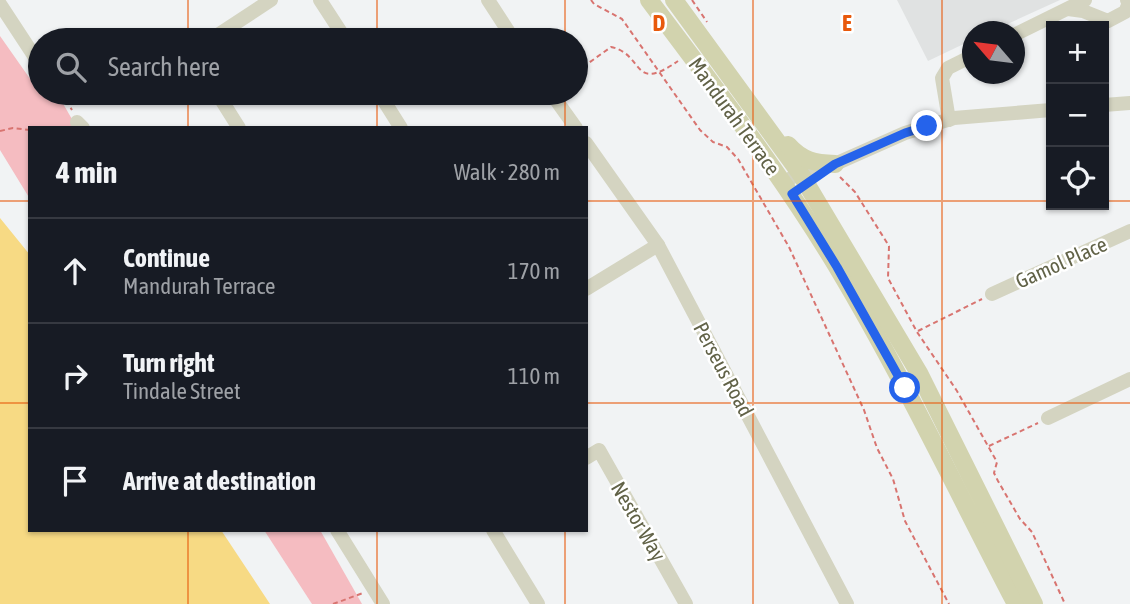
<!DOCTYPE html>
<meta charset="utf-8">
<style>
body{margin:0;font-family:"Asap Condensed",sans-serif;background:#242831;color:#f1f3f6}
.controls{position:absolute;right:21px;top:21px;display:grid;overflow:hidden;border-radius:0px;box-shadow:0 2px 5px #0004}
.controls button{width:63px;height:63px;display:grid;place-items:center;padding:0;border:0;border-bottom:2px solid #363941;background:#171b24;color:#f1f3f6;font:35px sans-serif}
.compass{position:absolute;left:962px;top:21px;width:63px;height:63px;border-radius:50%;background:#171b24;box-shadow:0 2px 5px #0004;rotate:298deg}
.stop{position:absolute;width:21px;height:21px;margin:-16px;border:5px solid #2563eb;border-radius:50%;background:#fff}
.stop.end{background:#2563eb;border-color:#fff;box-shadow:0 2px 7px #0008}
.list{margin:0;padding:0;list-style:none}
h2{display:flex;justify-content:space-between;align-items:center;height:91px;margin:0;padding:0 28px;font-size:30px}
h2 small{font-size:23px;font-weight:400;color:#9ea1a6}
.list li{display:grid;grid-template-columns:46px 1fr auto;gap:21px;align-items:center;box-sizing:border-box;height:105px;padding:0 28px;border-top:2px solid #363941}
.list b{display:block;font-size:26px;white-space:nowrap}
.list p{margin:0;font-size:23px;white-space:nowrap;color:#9ea1a6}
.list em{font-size:23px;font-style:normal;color:#9ea1a6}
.icon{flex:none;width:38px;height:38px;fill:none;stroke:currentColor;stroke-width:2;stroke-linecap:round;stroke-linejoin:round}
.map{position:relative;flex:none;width:1130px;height:604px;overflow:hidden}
.search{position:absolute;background:#171b24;box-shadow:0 2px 5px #0004;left:28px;top:28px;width:560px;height:77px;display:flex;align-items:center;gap:18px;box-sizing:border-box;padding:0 24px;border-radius:38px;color:#9ea1a6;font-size:26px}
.panel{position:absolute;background:#171b24;box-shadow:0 2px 5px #0004;left:28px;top:126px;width:560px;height:406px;border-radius:0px}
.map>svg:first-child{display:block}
</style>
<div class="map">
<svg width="1130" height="604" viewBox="0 0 1130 604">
<rect width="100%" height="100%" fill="#f1f3f4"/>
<!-- education -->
<polygon fill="#e0e2e2" points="897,0 1060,0 992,31 972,32 972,40 928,61"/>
<!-- green -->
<g fill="#f5bcc1">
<polygon points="0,36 40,93 43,95 57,93 77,128 30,128 30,199 0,150"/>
<polygon points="264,530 320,530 362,604 312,604"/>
</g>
<!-- water -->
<polygon fill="#f7da84" points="0,218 30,255 30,530 221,530 270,604 0,604"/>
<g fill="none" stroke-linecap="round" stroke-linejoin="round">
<!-- path -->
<g stroke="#d87470" stroke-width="2" stroke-dasharray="5 3.5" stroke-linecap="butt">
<polyline points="591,0 594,4 622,19 700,130 713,142 727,147 738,159 789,247 864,410 877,448 893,479 905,521 949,604"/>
<polyline points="692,0 707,22"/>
<path d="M576,72l35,-25c34,7 20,47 67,14"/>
<polyline points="62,93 72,110"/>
<polyline points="0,131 13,128 30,130"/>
<polyline points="840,177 855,192 889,246 888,278 917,332 957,391 997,462 994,473 998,481 1020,519 1032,532 1065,604"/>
<polyline points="918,331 982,299"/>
<polyline points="989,446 1038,423"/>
<polyline points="333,604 363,593"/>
</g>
<!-- minor -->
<g stroke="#d4d4c1" stroke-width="14">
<polyline points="320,0 346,40"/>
<polyline points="488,0 514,40"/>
<polyline points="0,4 40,65"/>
<polyline points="1068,9 1083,11 1108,21 1125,12 1129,3 1127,0"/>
<polyline points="1014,35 1085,0"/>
<polyline points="210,40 271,0"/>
<polyline points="217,93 239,128"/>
<polyline points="379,93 401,128"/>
<polyline points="551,93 576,128"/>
<polyline points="1104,105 1130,103"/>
<polyline points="949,120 942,78 948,68 972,56"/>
<polyline points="77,122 83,128"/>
<polyline points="586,143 658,245 847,604"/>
<polyline points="791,178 800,173 835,164 905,133 954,118 1051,110"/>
<polyline points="586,289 658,245"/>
<polyline points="992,294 1130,231"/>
<polyline points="1048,418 1130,379"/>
<polyline points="586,458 599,450 686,604"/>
<polyline points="337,530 383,604"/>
<polyline points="493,530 538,604"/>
</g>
<!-- major -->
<g stroke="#d2d3ae" stroke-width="18">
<path d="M649,0c65,86 131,173 187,265 66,110 121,226 180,339"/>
<polyline points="674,0 800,173 919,373 1034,604"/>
<path d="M788,145c14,16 27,18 47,19"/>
</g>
</g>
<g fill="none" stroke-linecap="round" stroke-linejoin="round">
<!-- route -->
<polyline stroke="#2563eb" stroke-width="9" points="905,388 837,267 792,194 835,164 905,133 927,126"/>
</g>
<!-- grid -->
<path fill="none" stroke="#e8590c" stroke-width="2" stroke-opacity="0.55" d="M188,0v40M377,0v40M565,0v40M753,0v604M942,0v604M188,93v35M377,93v35M565,93v35M0,201h30M586,201h465M1104,201h26M0,403h30M586,403h544M188,530v74M377,530v74M565,530v74"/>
<g text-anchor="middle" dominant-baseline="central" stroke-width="5" stroke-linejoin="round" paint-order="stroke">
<!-- street labels -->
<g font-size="21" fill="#616247" stroke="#fff">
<text transform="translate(735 116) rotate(54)">Mandurah Terrace</text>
<text transform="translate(1061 262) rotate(-24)">Gamol Place</text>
<text transform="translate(724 369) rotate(62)">Perseus Road</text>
<text transform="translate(639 521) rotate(60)">Nestor Way</text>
</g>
</g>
<g font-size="23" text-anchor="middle" font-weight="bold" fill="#e8590c" stroke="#fff" stroke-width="5" stroke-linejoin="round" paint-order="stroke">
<text x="659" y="31">D</text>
<text x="847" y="31">E</text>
</g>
</svg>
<div class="controls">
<button>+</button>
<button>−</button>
<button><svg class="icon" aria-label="locate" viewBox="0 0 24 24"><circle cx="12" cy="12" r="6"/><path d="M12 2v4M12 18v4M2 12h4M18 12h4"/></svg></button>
</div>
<svg class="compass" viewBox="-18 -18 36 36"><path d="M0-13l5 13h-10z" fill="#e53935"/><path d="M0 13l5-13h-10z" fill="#9ea1a6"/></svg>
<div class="stop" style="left:905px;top:388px"></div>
<div class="stop end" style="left:927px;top:126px"></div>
<div class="search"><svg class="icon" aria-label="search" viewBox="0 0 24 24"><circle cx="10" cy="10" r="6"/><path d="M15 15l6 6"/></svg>Search here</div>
<section class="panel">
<h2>4 min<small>Walk · 280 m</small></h2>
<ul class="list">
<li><svg class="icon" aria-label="ahead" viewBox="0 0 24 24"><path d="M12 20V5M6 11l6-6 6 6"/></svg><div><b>Continue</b><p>Mandurah Terrace</p></div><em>170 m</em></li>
<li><svg class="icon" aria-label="right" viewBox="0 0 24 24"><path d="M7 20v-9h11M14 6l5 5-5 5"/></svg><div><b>Turn right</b><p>Tindale Street</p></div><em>110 m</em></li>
<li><svg class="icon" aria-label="arrive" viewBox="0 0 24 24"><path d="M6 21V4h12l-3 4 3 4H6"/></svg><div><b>Arrive at destination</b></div></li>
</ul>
</section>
</div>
